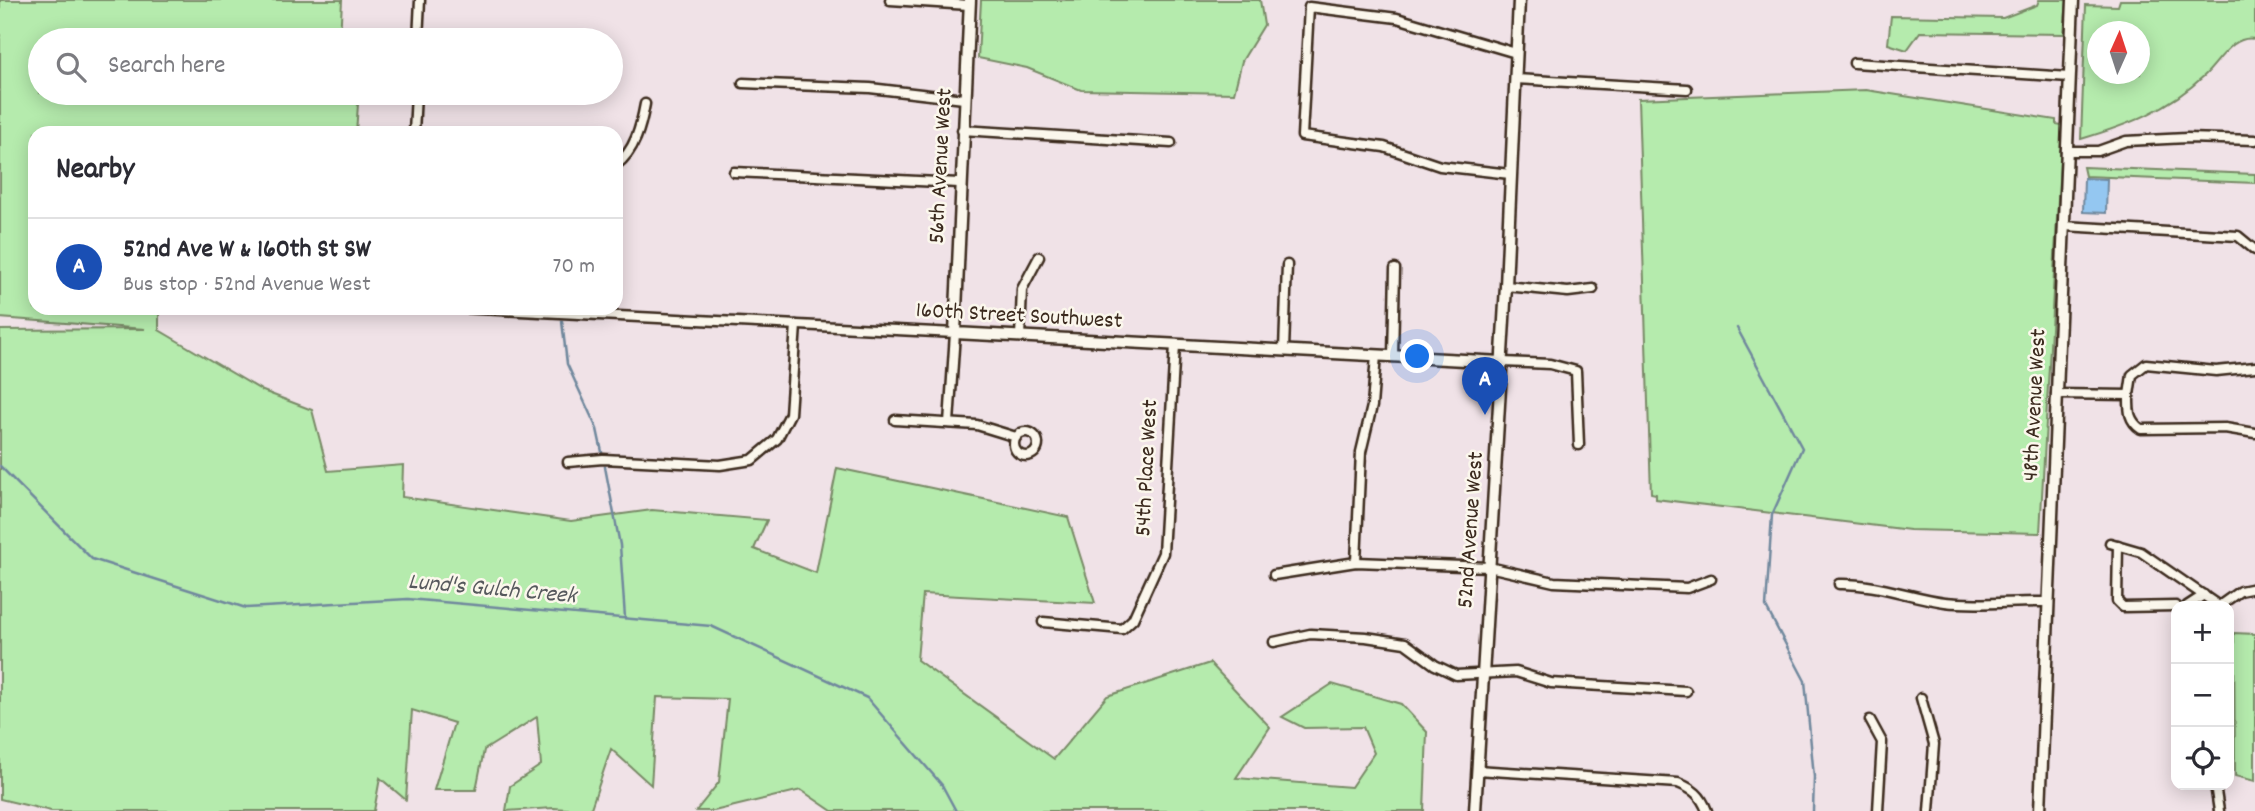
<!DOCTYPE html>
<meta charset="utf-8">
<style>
body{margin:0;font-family:Dekko,sans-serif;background:#f2f2f3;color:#2b2b33}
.controls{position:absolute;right:21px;bottom:21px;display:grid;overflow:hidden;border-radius:14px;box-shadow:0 4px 18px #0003}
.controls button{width:63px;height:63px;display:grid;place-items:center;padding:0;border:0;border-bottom:2px solid #e1e1e2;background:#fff;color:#2b2b33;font:35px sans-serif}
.compass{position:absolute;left:2087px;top:21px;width:63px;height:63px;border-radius:50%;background:#fff;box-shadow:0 4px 18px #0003;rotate:3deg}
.you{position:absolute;left:1418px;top:357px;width:24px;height:24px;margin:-18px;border:5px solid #fff;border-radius:50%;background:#1a73e8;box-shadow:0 0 0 10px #1a73e833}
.badge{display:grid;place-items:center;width:46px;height:46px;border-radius:50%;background:#1f6fb2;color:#fff;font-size:23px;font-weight:700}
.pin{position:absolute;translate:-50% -58px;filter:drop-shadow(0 2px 4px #0008)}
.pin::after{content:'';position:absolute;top:37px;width:24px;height:21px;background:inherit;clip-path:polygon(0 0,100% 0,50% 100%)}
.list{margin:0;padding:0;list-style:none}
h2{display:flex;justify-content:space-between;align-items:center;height:91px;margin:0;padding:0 28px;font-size:30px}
h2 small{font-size:23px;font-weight:400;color:#7c7c81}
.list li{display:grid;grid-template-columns:46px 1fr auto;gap:21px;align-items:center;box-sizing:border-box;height:98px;padding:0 28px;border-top:2px solid #e1e1e2}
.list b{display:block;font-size:26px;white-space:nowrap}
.list p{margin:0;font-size:23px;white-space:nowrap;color:#7c7c81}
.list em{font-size:23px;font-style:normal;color:#7c7c81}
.icon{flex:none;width:38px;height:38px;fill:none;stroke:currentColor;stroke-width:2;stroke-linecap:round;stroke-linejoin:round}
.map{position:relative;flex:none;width:2255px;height:811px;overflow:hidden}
.search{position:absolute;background:#fff;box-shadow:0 4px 18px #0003;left:28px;top:28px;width:595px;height:77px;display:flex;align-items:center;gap:18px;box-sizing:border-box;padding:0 24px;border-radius:38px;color:#7c7c81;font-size:26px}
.panel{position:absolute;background:#fff;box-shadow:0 4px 18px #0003;left:28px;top:126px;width:595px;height:189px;border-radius:21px}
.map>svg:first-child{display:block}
</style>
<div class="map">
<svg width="2255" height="811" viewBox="0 0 2255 811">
<rect width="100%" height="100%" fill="#f0e2e7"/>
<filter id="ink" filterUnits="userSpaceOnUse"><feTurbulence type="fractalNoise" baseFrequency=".0143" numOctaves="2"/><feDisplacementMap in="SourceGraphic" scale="14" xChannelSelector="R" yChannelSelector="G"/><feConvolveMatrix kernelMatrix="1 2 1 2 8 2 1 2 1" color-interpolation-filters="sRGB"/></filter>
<g filter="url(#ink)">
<!-- green -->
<g fill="#b5ebad" stroke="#788a66" stroke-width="2" fill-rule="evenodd">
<polygon points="0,0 342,0 340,40 40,40 40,93 351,93 358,104 356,133 35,133 35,308 159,308 159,330 263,391 312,410 328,471 403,465 402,497 571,521 652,510 767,520 754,549 816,573 837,468 1068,517 1095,603 923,594 917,660 1054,759 1107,696 1210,663 1270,727 1236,778 1351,787 1374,753 1363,727 1304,728 1282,717 1332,684 1401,704 1427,732 1424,811 832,811 801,790 714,811 696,811 719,782 728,699 657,697 651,785 611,749 590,811 554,808 506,811 510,786 541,765 537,717 484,750 476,790 434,790 454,723 412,710 406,800 380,778 374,811 51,811 0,799 0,330 145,329 0,318"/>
<polygon points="981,0 1260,0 1264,25 1242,61 1234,93 1081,90 1027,68 978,58"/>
<polygon points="2039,0 2067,0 2064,34 1920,32 1907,50 1888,44 1891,16 2003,18 2037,5"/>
<path d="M2120,0h135v39c-22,-5 -36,23 -50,36 -37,35 -77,50 -124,64l5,-134 32,1zM2098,32h42v42h-42z"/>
<polygon points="1866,90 2056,120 2056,124 2062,125 2040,533 1910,530 1656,499 1656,494 1651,493 1638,99"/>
<polygon points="2083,167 2255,174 2255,183 2085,176"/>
<polygon points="2234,633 2255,634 2255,781 2235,776"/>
</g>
<!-- water -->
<polygon fill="#94c7f1" stroke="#70889d" stroke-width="2" points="2084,178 2107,179 2106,213 2083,212"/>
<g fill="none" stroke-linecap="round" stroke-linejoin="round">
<!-- stream -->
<g stroke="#70889d" stroke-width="2.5">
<polyline points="562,321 567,364 597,429 602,452"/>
<polyline points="1737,328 1802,448 1772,515 1766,607 1805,681 1814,777 1813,811"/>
<polyline points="0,466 92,559 246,608 408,599 711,626 867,698 942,785 956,811"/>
<polyline points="605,467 620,545 625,618"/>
<polyline points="1194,811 1205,808 1213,811"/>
</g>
<defs>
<g id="minor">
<polyline points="890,0 969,5"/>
<polyline points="418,40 420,0"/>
<polyline points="1854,63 2069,77"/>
<polyline points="1515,79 1687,89"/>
<polyline points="743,83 870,88 964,99"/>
<polyline points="962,130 1171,143"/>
<polyline points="414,133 416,93"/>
<polyline points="2066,151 2098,151 2126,141 2187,138 2255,140"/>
<path d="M616,165c19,-14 25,-39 29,-61"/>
<polyline points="734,172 959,183"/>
<polyline points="1510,174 1440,166 1384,147 1302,136 1309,7 1397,18 1516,53"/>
<polyline points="2064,226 2238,236 2255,250"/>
<polyline points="1506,286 1568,292 1593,289"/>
<polyline points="460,308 955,333 949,423"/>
<polyline points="1020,337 1022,289 1039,257"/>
<polyline points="1284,350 1287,265"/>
<polyline points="1393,356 1395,269"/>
<polyline points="1502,362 1550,364 1576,371 1579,445"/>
<polyline points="2056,394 2129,395 2132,375 2146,364 2216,371 2255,367"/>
<path d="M2129,395c0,15 -1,25 12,34l84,-1 30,5"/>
<polyline points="895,420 977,425 1016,437"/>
<circle cx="1026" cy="444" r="12"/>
<polyline points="568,462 603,459 720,465 752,460 777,439 790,414 796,325"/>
<polyline points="2110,543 2141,552 2219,606"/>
<polyline points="2118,545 2117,601 2123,607 2176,606"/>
<polyline points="1356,562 1361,452 1372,406 1376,355"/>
<polyline points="1274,575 1356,562 1489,567 1554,582 1687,588 1711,579"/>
<path d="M1839,584c37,-1 69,13 106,18 33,4 69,-1 102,0"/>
<polyline points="2187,606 2204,595"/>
<polyline points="2219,606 2240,591 2255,588"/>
<polyline points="1043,622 1122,629 1133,619 1163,553 1175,345"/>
<polyline points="1274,642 1310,634 1366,637 1405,643 1435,665 1456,675 1516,672 1551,683 1686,691"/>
<polyline points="1921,698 1934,744 1929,811"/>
<polyline points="1870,720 1882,742 1878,811"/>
<path d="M1477,770l201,13c15,6 23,12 29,28"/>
<polyline points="2215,785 2219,811"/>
</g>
<g id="tertiary">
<polyline points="970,0 955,333 1502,362"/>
<polyline points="1475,811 1506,286 1519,0"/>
<polyline points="2040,811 2073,0"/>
</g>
</defs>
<!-- minor casing -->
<use href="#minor" stroke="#3b2a1e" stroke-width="13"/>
<!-- tertiary casing -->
<use href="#tertiary" stroke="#3b2a1e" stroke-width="15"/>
<!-- minor -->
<use href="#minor" stroke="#fbf7ec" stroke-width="8"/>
<!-- tertiary -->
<use href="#tertiary" stroke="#fbf7ec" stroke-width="10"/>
</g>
</g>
<g text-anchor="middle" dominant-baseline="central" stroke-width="5" stroke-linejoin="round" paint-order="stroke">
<!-- street labels -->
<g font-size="23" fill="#3b2a1e" stroke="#fbf7ec">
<text transform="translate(942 166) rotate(-87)">56th Avenue West</text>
<text transform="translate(1019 317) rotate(3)">160th Street Southwest</text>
<text transform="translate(2036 405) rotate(-87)">48th Avenue West</text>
<text transform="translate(1148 468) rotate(-87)">54th Place West</text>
<text transform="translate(1472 530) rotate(-86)">52nd Avenue West</text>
</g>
<!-- water labels -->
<g font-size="24" font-style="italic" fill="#56595d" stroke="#fbf7ec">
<text transform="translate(492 590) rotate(5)">Lund's Gulch Creek</text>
</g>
</g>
</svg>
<div class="controls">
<button>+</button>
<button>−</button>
<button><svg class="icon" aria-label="locate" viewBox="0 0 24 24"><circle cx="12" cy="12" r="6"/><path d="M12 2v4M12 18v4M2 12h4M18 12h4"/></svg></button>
</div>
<svg class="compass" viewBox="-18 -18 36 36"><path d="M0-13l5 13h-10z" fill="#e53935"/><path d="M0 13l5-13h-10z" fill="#7c7c81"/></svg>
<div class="you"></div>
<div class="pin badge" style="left:1485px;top:415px;background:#1a4fb4">A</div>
<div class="search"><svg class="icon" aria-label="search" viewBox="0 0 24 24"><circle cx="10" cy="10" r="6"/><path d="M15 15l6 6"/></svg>Search here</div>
<section class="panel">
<h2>Nearby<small></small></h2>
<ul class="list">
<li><span class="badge" style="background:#1a4fb4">A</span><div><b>52nd Ave W &amp; 160th St SW</b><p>Bus stop · 52nd Avenue West</p></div><em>70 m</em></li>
</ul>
</section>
</div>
